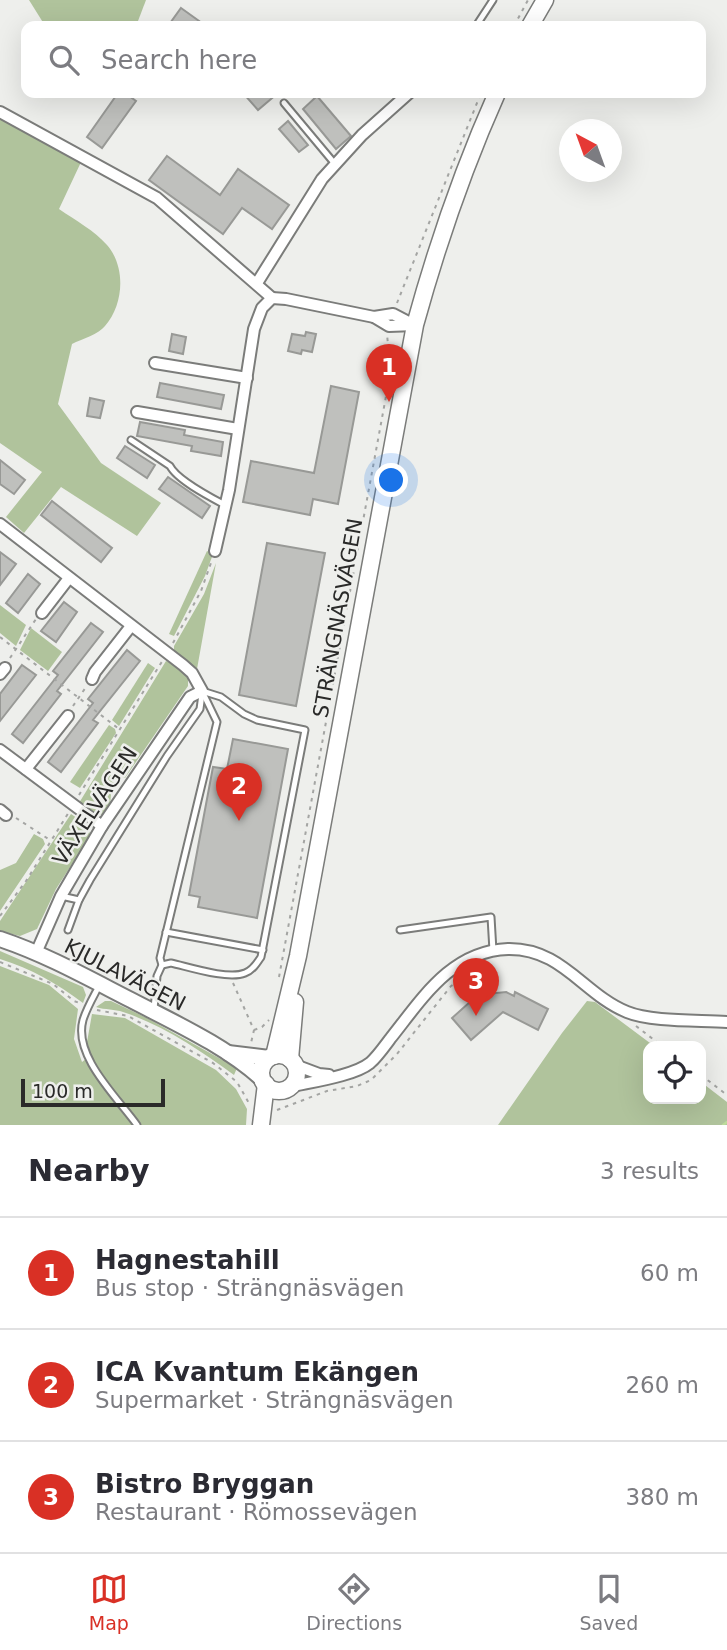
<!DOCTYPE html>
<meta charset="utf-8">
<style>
body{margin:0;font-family:"DejaVu Sans",sans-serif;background:#f7f7f7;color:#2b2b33}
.controls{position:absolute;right:21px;bottom:21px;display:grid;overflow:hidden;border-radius:14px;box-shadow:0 7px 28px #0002}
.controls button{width:63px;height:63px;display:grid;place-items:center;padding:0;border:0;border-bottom:2px solid #e1e1e2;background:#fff;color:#2b2b33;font:35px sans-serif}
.compass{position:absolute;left:559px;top:119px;width:63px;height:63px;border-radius:50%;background:#fff;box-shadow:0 7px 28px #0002;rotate:319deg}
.scale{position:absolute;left:21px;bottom:18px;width:144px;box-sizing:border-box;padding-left:7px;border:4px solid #2a2a29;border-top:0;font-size:19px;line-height:24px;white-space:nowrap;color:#2a2a29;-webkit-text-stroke:5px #eeefec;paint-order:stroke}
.you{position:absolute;left:392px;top:481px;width:24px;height:24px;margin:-18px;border:5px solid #fff;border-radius:50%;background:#1a73e8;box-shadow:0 0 0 10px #1a73e833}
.badge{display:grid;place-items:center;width:46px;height:46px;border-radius:50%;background:#d93025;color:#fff;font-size:23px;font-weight:700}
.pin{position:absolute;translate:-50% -58px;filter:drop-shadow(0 2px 4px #0008)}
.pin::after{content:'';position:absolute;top:37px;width:24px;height:21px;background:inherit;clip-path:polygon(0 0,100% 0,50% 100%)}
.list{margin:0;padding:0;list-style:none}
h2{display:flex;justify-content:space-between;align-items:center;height:91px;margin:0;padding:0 28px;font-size:30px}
h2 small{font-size:23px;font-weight:400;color:#7c7c81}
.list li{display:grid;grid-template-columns:46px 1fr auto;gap:21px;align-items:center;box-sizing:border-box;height:112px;padding:0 28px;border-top:2px solid #e1e1e2}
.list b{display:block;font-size:26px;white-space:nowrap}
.list p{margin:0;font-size:23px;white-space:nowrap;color:#7c7c81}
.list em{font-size:23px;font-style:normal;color:#7c7c81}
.icon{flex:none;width:38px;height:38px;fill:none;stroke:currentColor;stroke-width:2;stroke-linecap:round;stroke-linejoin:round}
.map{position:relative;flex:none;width:727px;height:1125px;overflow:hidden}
.search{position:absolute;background:#fff;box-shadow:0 7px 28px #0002;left:21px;right:21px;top:21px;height:77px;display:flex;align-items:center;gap:18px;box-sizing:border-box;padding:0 24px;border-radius:14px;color:#7c7c81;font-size:26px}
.sheet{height:427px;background:#fff}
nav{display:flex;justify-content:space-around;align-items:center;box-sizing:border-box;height:98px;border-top:2px solid #e1e1e2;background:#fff;font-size:19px;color:#7c7c81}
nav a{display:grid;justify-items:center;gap:4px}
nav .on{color:#d93025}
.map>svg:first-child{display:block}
</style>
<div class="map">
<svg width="727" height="1125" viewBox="0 0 727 1125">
<rect width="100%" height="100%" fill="#eeefec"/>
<g fill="#b0c39c">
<polygon points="29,0 146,0 138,21 130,26 50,26 44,24"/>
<path d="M 0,119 L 82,160 L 59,209 C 75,220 95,231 107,245 C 126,267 124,304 105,326 C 99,334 82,339 72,344 L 58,404 L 101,463 L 161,503 L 137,536 L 61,487 L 24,533 L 6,517 L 42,472 L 0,443 Z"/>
<polygon points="207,551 213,554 205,576 174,636 169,634"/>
<polygon points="216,563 197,669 174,651 174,646 204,594"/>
<polygon points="0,605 26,625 16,646 0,633"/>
<polygon points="31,628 62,652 48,671 20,650"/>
<polygon points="166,661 173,664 188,678 188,686 125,778 122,777 111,794 110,807 101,815 91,814 79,803"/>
<polygon points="148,663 155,668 119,726 112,720"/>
<polygon points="109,725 115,729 116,733 80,788 70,782"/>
<polygon points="71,814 89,826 90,836 56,889 37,929 20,936 0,931 0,921"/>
<polygon points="34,834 43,839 45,844 0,911 0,870 16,863"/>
<path d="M 0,951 L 83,987 L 86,995 L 83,1003 C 56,983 32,969 0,959 Z"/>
<polygon points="0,966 49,985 78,1009 74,1039 82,1062 91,1055 87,1042 92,1014 125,1018 216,1070 236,1089 247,1109 246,1125 0,1125"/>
<path d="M 105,1001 L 111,1001 L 145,1017 L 237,1068 L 234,1075 C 201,1051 163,1025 123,1012 C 115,1009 105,1010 96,1007 Z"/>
<polygon points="587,1001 595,1002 654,1046 648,1046 648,1099 701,1099 701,1082 727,1102 727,1125 498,1125 562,1033"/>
</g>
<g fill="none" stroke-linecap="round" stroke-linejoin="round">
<polyline stroke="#bedc9b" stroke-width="2.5" points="723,1125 727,1122"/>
</g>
<g fill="#bfc0bd" stroke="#989996" stroke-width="2">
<polygon points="181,8 206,26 168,26"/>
<polygon points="118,93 125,93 136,101 102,148 87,137"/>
<polygon points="243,93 278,93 258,110"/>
<polygon points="317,96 351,136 336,149 303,109"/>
<polygon points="288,121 308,145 299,152 279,129"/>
<polygon points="167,156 220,195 238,169 289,205 272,229 242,208 223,234 149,180"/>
<polygon points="306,332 316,334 312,352 302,350 301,354 288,351 292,334 305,336"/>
<polygon points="172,334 186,337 183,354 169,351"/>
<polygon points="160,383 224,395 221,409 157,397"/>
<polygon points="331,386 359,392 338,504 313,499 310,515 243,502 251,461 314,473"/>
<polygon points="90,398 104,401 100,418 87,416"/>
<polygon points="140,422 185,430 184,435 223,442 221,456 191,451 192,446 137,436"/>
<polygon points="125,446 155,465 147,478 117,458"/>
<polygon points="0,460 25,480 14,494 0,484"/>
<polygon points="168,477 210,506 202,518 159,489"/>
<polygon points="52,501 112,548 101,562 41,515"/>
<polygon points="267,543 325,553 296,706 239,695"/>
<polygon points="0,552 16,564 0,585"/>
<polygon points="28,574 40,584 18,613 6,603"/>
<polygon points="64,602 77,612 56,642 41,631"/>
<polygon points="91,623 103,632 57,691 61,694 23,743 12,734 58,675 53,671"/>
<polygon points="127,650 140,661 93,720 98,723 61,772 48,762 93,703 88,699"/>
<polygon points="22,665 36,675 0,721 0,694"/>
<polygon points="233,739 288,749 257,918 198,907 200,897 189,895 213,767 227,769"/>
<polygon points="506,992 514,996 515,992 548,1009 538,1030 503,1012 471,1040 452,1018 480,993 483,997 487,994"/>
</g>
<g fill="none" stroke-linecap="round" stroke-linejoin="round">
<g stroke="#7b7c7a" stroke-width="9">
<g id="service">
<polyline points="476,26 493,0"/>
<polyline points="284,103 335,164"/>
<path d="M 131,440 L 170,466 C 177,480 210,497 225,505"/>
<polyline points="61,896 79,900"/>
<polyline points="68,930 79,900 90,880 167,756 200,709 202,694"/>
<polyline points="400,930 491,917 493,951"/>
<polyline points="166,932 263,950"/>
<path d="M 162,965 L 171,963 C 189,967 228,980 245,973 C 253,970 257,963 261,957 L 305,730 L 257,720 L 244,714 L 221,697 L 202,691"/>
<path d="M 100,984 C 94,996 87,1007 83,1020 C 73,1056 117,1097 137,1125"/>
<polyline points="154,1009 157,976 162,965 160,958 217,722 202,691"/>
</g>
</g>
<g stroke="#7b7c7a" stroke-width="14">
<g id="minor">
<polyline points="0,112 157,198 272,298"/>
<polyline points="257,283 322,179 362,135 409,93"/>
<polyline points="374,317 393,314 414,325"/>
<polyline points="155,363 247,378"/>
<polyline points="137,412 238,429"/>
<polyline points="0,524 183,665 192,673 202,691 190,697 102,826 61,896 36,953"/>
<polyline points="215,551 229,490 254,329 262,308 272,298 286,299 374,317 389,326 415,325"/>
<polyline points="42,613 69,578"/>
<polyline points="0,674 5,668"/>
<polyline points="92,679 95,672 131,626"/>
<polyline points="0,750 102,826"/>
<polyline points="26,769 68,716"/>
<polyline points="0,810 6,815"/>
<polyline points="295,1065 319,1074 329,1075"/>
<path d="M 289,1087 C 310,1082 354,1076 370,1063 C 377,1057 384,1047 390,1039 C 422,999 451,951 508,949 C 562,948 583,994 627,1012 C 651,1022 700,1020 727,1022"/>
</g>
</g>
<g stroke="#7b7c7a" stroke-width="18">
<g id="tertiary">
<path d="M 0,939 C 45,954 88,978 131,1000 C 175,1023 226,1046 263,1080"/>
<polyline points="228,1053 269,1058"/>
</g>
</g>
<g stroke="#7b7c7a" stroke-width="19">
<g id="secondary">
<polyline points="530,26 545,0"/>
<circle cx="279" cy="1073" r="18"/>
<path d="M 274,1056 L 298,956 L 415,325 C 437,245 463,169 497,93"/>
<polyline points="290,1059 295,1002"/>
<polyline points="261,1125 266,1084"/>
</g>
</g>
<g stroke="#a4a5a3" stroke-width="2" stroke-dasharray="3.5 5" stroke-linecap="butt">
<polyline points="514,26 528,0"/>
<polyline points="397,303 481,93"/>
<polyline points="0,637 119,729"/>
<polyline points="173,643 201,591 212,560"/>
<polyline points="10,658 36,619"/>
<polyline points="73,706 86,687"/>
<polyline points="79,795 163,660"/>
<polyline points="16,818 50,840"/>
<polyline points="0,916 26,881 69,812"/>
<polyline points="0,962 53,984 74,1001 82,1004"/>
<polyline points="279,977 389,380 390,362 387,335"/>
<polyline points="233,983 254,1030 251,1043"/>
<polyline points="97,1010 128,1016 213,1063 237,1082 250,1105"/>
<polyline points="636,1026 662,1046"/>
<polyline points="254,1030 262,1027 269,1020"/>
<polyline points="701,1075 727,1095"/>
<polyline points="277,1110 327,1091 357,1086 371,1080 397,1054 451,986 481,968"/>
</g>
<use href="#service" stroke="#fff" stroke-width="5"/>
<use href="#minor" stroke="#fff" stroke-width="10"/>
<use href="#tertiary" stroke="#fff" stroke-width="14"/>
<use href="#secondary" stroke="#fff" stroke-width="16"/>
</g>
<g text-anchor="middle" stroke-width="5" stroke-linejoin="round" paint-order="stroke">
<g font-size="21" fill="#2a2a29" stroke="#eeefec">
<text transform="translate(338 618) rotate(-80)" y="7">STRÄNGNÄSVÄGEN</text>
<text transform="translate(95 806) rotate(-57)" y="7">VÄXELVÄGEN</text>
<text transform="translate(125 975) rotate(27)" y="7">KJULAVÄGEN</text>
</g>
</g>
</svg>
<div class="controls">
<button><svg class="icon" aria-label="locate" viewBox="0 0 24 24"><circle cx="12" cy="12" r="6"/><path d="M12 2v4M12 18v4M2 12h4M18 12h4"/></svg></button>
</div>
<svg class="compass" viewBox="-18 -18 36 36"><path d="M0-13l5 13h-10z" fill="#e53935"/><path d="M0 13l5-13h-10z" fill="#7c7c81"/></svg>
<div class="scale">100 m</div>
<div class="you"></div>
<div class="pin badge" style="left:389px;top:402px">1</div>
<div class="pin badge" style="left:239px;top:821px">2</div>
<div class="pin badge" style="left:476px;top:1016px">3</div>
<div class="search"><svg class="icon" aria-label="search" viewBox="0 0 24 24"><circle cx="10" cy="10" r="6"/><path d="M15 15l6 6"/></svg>Search here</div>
</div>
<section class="sheet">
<h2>Nearby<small>3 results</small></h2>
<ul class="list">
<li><span class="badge">1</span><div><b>Hagnestahill</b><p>Bus stop · Strängnäsvägen</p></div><em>60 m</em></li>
<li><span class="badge">2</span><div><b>ICA Kvantum Ekängen</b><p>Supermarket · Strängnäsvägen</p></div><em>260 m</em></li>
<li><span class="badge">3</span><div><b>Bistro Bryggan</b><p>Restaurant · Römossevägen</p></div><em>380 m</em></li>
</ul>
</section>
<nav>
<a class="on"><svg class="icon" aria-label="map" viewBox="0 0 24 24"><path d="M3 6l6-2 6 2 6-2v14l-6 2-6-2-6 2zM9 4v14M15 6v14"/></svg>Map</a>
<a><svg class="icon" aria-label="directions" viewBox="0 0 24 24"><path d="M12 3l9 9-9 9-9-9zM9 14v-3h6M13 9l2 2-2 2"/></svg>Directions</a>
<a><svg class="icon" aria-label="saved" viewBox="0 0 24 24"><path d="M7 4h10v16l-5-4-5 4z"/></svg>Saved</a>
</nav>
